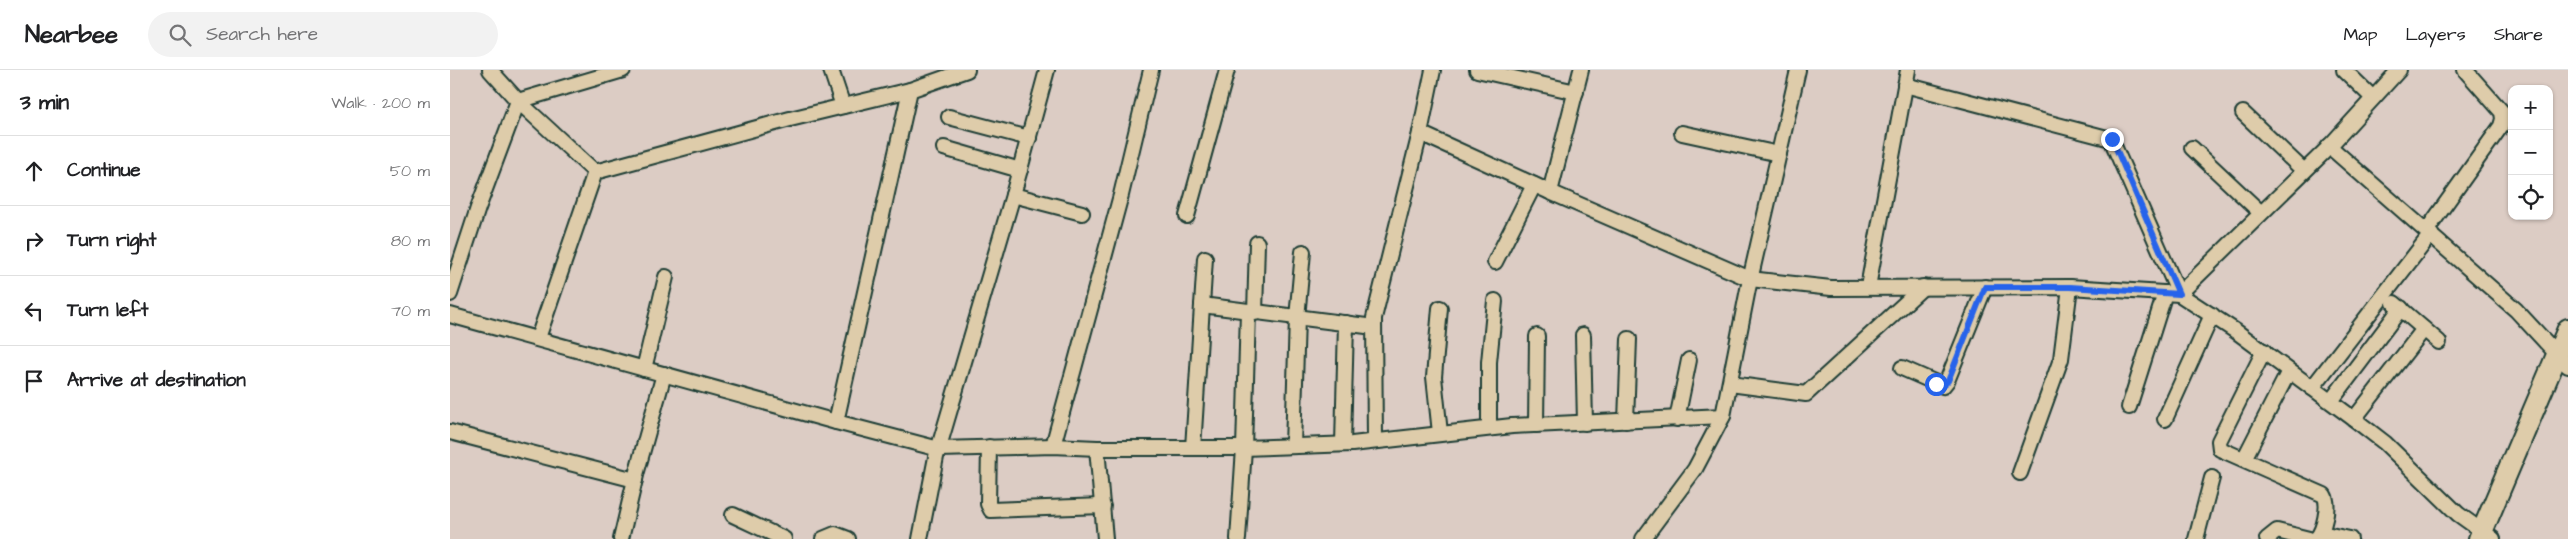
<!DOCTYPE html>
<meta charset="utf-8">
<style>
body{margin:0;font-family:"Architects Daughter",sans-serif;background:#f2f2f2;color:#202124}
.controls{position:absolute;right:15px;top:15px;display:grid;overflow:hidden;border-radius:10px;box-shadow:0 1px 4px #0004}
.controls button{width:45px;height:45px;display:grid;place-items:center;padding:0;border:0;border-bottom:1px solid #e0e0e0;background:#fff;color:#202124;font:25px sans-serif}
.stop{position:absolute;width:15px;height:15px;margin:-11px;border:4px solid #2563eb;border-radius:50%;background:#fff}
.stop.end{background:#2563eb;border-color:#fff;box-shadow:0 1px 5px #0008}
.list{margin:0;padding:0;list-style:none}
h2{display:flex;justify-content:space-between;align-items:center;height:65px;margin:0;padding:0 20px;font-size:21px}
h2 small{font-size:16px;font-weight:400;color:#757577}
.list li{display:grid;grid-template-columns:32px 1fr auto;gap:15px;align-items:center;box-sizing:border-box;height:70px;padding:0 20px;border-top:1px solid #e0e0e0}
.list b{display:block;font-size:19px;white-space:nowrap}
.list em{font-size:16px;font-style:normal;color:#757577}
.icon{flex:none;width:28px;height:28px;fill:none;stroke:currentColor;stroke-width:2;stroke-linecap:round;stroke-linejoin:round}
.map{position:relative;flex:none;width:2118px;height:469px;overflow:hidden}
header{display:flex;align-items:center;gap:30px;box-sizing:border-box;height:70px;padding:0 25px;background:#fff;border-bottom:1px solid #e0e0e0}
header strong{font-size:24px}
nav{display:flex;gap:28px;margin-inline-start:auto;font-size:18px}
.search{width:350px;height:45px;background:#f2f2f2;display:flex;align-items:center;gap:12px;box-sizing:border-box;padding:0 18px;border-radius:28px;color:#757577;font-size:19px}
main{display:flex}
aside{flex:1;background:#fff}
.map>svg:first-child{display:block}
</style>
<header>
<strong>Nearbee</strong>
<div class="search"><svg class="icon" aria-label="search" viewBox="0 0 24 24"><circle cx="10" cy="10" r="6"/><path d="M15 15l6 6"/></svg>Search here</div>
<nav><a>Map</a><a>Layers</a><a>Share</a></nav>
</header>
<main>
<aside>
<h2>3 min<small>Walk · 200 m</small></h2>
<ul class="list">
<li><svg class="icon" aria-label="ahead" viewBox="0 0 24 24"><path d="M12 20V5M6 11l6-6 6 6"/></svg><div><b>Continue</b></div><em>50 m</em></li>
<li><svg class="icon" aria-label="right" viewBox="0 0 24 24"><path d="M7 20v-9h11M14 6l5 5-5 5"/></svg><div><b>Turn right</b></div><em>80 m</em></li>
<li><svg class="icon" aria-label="left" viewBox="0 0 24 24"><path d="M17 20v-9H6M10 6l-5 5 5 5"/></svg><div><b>Turn left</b></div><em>70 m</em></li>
<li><svg class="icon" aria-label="arrive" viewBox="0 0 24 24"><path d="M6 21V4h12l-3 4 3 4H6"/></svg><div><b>Arrive at destination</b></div></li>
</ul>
</aside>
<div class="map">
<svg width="2118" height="469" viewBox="0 0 2118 469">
<rect width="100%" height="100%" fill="#dcccc4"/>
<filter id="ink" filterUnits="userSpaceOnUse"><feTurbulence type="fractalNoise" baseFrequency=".02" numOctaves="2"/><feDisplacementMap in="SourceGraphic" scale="10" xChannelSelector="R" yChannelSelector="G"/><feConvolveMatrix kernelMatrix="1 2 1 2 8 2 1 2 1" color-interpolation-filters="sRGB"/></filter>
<g filter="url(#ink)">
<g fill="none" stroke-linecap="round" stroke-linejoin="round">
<g stroke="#1f3d34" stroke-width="18">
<g id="street">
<polyline points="40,0 68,31 145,102 340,49 460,20"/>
<polyline points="381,0 393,36"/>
<polyline points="517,0 460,20 386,352 489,379 603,376 647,378 794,378 902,374 1062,356 1273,346"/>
<polyline points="1027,0 1126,22"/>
<polyline points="1131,0 1100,122 1300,209 1381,218 1620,217 1729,224 1787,262 1904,349 1935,373 2008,444 2043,469"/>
<polyline points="1894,0 1923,28"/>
<polyline points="1455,15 1661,69 1729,224 1876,80 1949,0"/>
<polyline points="1793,43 1854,101"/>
<polyline points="499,47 579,68"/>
<polyline points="970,63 1100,122"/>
<polyline points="1232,63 1329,84"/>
<polyline points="1879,76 2066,240 2118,296"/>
<polyline points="494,78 570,100"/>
<polyline points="1742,78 1810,142"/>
<polyline points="563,125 632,143"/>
<polyline points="737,146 777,0"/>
<polyline points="1977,160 2051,56 2053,49 2052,42 2015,0"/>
<polyline points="1045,192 1084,115"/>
<polyline points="1418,217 1458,0"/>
<polyline points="0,224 28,138 68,31 173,0"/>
<polyline points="1944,233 1989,272"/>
<polyline points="752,235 924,257"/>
<polyline points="805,243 807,173"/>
<polyline points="0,245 386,352"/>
<polyline points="1133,265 1135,353"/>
<polyline points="88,268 145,102"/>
<path d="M 1814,281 L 1769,371 L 1770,379 L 1874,425 C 1880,435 1874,461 1866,469"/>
<polyline points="1452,298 1493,316 1497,311 1535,217"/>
<polyline points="194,299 216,207"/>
<polyline points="1280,314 1356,324 1473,217"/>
<polyline points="1862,318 1981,164"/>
<polyline points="1881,331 1951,238"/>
<polyline points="1679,337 1715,223"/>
<polyline points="1227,349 1239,290"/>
<polyline points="1715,349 1762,245"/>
<polyline points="1904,349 1974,259"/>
<polyline points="1176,351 1179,269"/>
<polyline points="1086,355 1087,266"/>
<polyline points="1039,358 1039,292 1045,231"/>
<polyline points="0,362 185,410"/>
<polyline points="990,363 984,307 990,238"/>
<polyline points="925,370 924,248 970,63 983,0"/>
<polyline points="893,374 896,253"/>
<polyline points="603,376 671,125 701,0"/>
<polyline points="843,376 847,248 853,182"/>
<polyline points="539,377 538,434 541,440 653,436"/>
<polyline points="647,378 655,469"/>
<polyline points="743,378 755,188"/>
<polyline points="1794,389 1839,301"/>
<polyline points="1570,403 1611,289 1620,217"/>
<polyline points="283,445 334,469"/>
<polyline points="1871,463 1900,469"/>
<polyline points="171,469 187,401 214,304"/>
<polyline points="373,469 385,464 398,469"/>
<polyline points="470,469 486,387 563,125 597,0"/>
<polyline points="788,469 794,378 798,242"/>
<polyline points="1193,469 1245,399 1273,346 1298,219 1348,0"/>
<polyline points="1746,469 1762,408"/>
<polyline points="1817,469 1827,461 1859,469"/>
</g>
</g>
<g stroke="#1f3d34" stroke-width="24">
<polyline id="secondary" points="2029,469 2118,259"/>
</g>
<use href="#street" stroke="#deccaa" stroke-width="14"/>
<use href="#secondary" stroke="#deccaa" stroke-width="20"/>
</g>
</g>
<g fill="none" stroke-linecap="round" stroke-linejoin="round" filter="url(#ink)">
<polyline stroke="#2563eb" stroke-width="6" points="1486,314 1493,316 1498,311 1535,217 1620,217 1729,224 1662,69"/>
</g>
</svg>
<div class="controls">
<button>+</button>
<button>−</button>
<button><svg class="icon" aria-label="locate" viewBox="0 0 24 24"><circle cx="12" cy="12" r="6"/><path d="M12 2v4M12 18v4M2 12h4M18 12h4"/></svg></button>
</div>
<div class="stop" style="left:1486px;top:314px"></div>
<div class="stop end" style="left:1662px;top:69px"></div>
</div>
</main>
